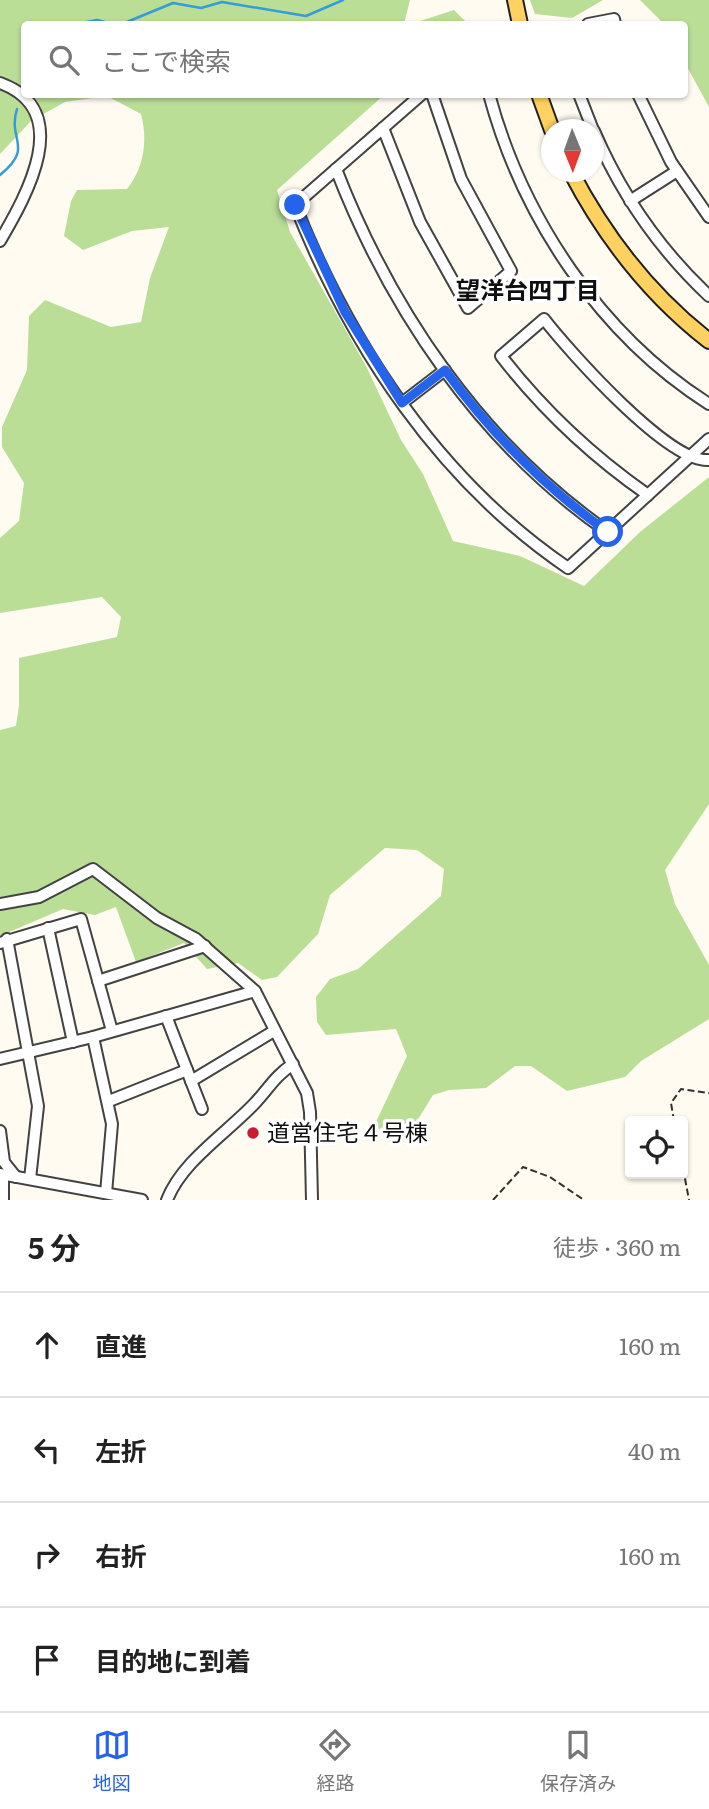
<!DOCTYPE html>
<html lang="ja">
<meta charset="utf-8">
<style>
body{margin:0;font-family:Literata,"Noto Sans JP",serif;background:#f2f2f2;color:#222}
.controls{position:absolute;right:21px;bottom:21px;display:grid;overflow:hidden;border-radius:7px;box-shadow:0 2px 5px #0004}
.controls button{width:63px;height:63px;display:grid;place-items:center;padding:0;border:0;border-bottom:2px solid #e0e0e0;background:#fff;color:#222;font:35px sans-serif}
.compass{position:absolute;left:541px;top:119px;width:63px;height:63px;border-radius:50%;background:#fff;box-shadow:0 2px 5px #0004;rotate:179deg}
.stop{position:absolute;width:21px;height:21px;margin:-16px;border:5px solid #2563eb;border-radius:50%;background:#fff}
.stop.end{background:#2563eb;border-color:#fff;box-shadow:0 2px 7px #0008}
.list{margin:0;padding:0;list-style:none}
h2{display:flex;justify-content:space-between;align-items:center;height:91px;margin:0;padding:0 28px;font-size:30px}
h2 small{font-size:23px;font-weight:400;color:#767676}
.list li{display:grid;grid-template-columns:46px 1fr auto;gap:21px;align-items:center;box-sizing:border-box;height:105px;padding:0 28px;border-top:2px solid #e0e0e0}
.list b{display:block;font-size:26px;white-space:nowrap}
.list em{font-size:23px;font-style:normal;color:#767676}
.icon{flex:none;width:38px;height:38px;fill:none;stroke:currentColor;stroke-width:2;stroke-linecap:round;stroke-linejoin:round}
.map{position:relative;flex:none;width:709px;height:1200px;overflow:hidden}
.search{position:absolute;background:#fff;box-shadow:0 2px 5px #0004;left:21px;right:21px;top:21px;height:77px;display:flex;align-items:center;gap:18px;box-sizing:border-box;padding:0 24px;border-radius:7px;color:#767676;font-size:26px}
.sheet{height:511px;background:#fff}
nav{display:flex;justify-content:space-around;align-items:center;box-sizing:border-box;height:98px;border-top:2px solid #e0e0e0;background:#fff;font-size:19px;color:#767676}
nav a{display:grid;justify-items:center;gap:4px}
nav .on{color:#2563eb}
.map>svg:first-child{display:block}
</style>
<div class="map">
<svg width="709" height="1200" viewBox="0 0 709 1200">
<rect width="100%" height="100%" fill="#fffbf0"/>
<g fill="#bade96">
<path d="M 0,0 L 410,0 L 404,24 L 24,24 L 24,94 L 384,95 L 277,190 L 290,232 L 366,366 L 401,440 L 423,474 L 453,541 L 520,556 L 584,586 L 640,532 L 709,477 L 709,804 L 665,870 L 675,904 L 709,965 L 709,1019 L 641,1061 L 625,1077 L 567,1091 L 531,1066 L 515,1066 L 486,1088 L 449,1090 L 433,1095 L 404,1142 L 374,1126 L 407,1056 L 396,1029 L 326,1035 L 317,1022 L 316,997 L 330,979 L 358,969 L 441,896 L 444,869 L 417,850 L 385,848 L 330,895 L 318,934 L 277,977 L 262,980 L 238,963 L 207,969 L 184,943 L 136,962 L 116,907 L 95,915 L 63,909 L 0,936 L 0,730 L 16,726 L 19,705 L 19,658 L 117,637 L 121,617 L 102,597 L 0,613 L 0,538 L 19,521 L 24,483 L 2,447 L 2,427 L 27,370 L 29,316 L 45,300 L 111,327 L 141,322 L 150,278 L 169,227 L 132,231 L 83,250 L 64,236 L 71,201 L 77,190 L 127,189 C 144,168 148,140 141,114 L 107,96 L 65,102 L 31,121 L 0,154 Z"/>
<polygon points="530,0 603,0 572,18 535,14"/>
<polygon points="640,0 709,0 709,107 685,63 684,24 664,24"/>
<polygon points="454,10 466,22 463,24 411,24"/>
</g>
<g fill="none" stroke-linecap="round" stroke-linejoin="round">
<g stroke="#359cd5" stroke-width="2.5">
<polyline points="76,24 97,20 113,24"/>
<polyline points="122,24 173,3 201,8 222,2 306,16 343,0"/>
<path d="M 0,175 C 35,146 7,141 17,109"/>
</g>
<g stroke="#424242" stroke-width="14">
<g id="minor">
<polyline points="588,24 614,19 615,24"/>
<path d="M 0,83 C 75,110 27,195 0,241"/>
<path d="M 422,94 L 295,205 C 351,347 440,481 568,568 L 709,439"/>
<path d="M 489,94 C 522,217 600,335 709,404"/>
<polyline points="579,94 593,130"/>
<polyline points="638,94 671,162 709,217"/>
<polyline points="383,128 420,222 468,308 511,271 461,179 432,94"/>
<path d="M 594,131 C 621,194 659,249 709,296"/>
<path d="M 336,169 C 391,311 481,444 608,532"/>
<polyline points="630,201 677,171"/>
<polyline points="402,403 445,370"/>
<path d="M 648,495 C 592,456 543,410 501,356 L 544,319 C 569,351 669,464 709,460"/>
<polyline points="0,904 39,897 93,869 157,918 196,939 255,991 307,1093 310,1112 312,1200"/>
<polyline points="48,928 73,1042"/>
<polyline points="7,939 38,1106 30,1179"/>
<polyline points="0,943 81,919 112,1031"/>
<polyline points="98,981 205,946"/>
<polyline points="166,1016 187,1070"/>
<polyline points="93,1037 112,1124 106,1193"/>
<polyline points="0,1059 93,1037 255,991"/>
<polyline points="191,1081 202,1109"/>
<polyline points="109,1101 187,1070 191,1081 274,1031"/>
<polyline points="0,1131 4,1162 16,1177"/>
<polyline points="0,1174 142,1200"/>
<polyline points="3,1175 3,1200"/>
<path d="M 167,1200 C 182,1161 227,1133 255,1103 C 270,1087 274,1077 293,1064"/>
</g>
</g>
<g stroke="#202020" stroke-width="18">
<g id="major">
<polyline points="515,0 520,24"/>
<polyline points="539,94 552,130"/>
<path d="M 571,172 C 605,237 651,296 709,341"/>
</g>
</g>
<g stroke="#313131" stroke-width="2" stroke-dasharray="7 3.5" stroke-linecap="butt">
<polyline points="674,1121 671,1103 681,1089 709,1093"/>
<polyline points="683,1168 689,1200"/>
<polyline points="493,1200 523,1167 550,1177 584,1200"/>
</g>
<use href="#minor" stroke="#fff" stroke-width="10"/>
<use href="#major" stroke="#ffd160" stroke-width="14"/>
</g>
<g fill="none" stroke-linecap="round" stroke-linejoin="round">
<path stroke="#2563eb" stroke-width="9" d="M 295,205 L 345,312 L 402,403 L 445,370 C 491,433 544,487 608,532"/>
</g>
<circle fill="#c71e2e" stroke="#fff" stroke-width="2.5" cx="253" cy="1133" r="7"/>
<g text-anchor="middle" stroke-width="7" stroke-linejoin="round" paint-order="stroke">
<g font-size="23" fill="#0f0f0f" stroke="#fff" text-anchor="start">
<text x="267" y="1141">道営住宅４号棟</text>
</g>
<g font-size="24" font-weight="bold" fill="#0f0f0f" stroke="#fff">
<text x="528" y="299">望洋台四丁目</text>
</g>
</g>
</svg>
<div class="controls">
<button><svg class="icon" aria-label="locate" viewBox="0 0 24 24"><circle cx="12" cy="12" r="6"/><path d="M12 2v4M12 18v4M2 12h4M18 12h4"/></svg></button>
</div>
<svg class="compass" viewBox="-18 -18 36 36"><path d="M0-13l5 13h-10z" fill="#e53935"/><path d="M0 13l5-13h-10z" fill="#767676"/></svg>
<div class="stop" style="left:608px;top:532px"></div>
<div class="stop end" style="left:295px;top:205px"></div>
<div class="search"><svg class="icon" aria-label="search" viewBox="0 0 24 24"><circle cx="10" cy="10" r="6"/><path d="M15 15l6 6"/></svg>ここで検索</div>
</div>
<section class="sheet">
<h2>5 分<small>徒歩 · 360 m</small></h2>
<ul class="list">
<li><svg class="icon" aria-label="ahead" viewBox="0 0 24 24"><path d="M12 20V5M6 11l6-6 6 6"/></svg><div><b>直進</b></div><em>160 m</em></li>
<li><svg class="icon" aria-label="left" viewBox="0 0 24 24"><path d="M17 20v-9H6M10 6l-5 5 5 5"/></svg><div><b>左折</b></div><em>40 m</em></li>
<li><svg class="icon" aria-label="right" viewBox="0 0 24 24"><path d="M7 20v-9h11M14 6l5 5-5 5"/></svg><div><b>右折</b></div><em>160 m</em></li>
<li><svg class="icon" aria-label="arrive" viewBox="0 0 24 24"><path d="M6 21V4h12l-3 4 3 4H6"/></svg><div><b>目的地に到着</b></div></li>
</ul>
</section>
<nav>
<a class="on"><svg class="icon" aria-label="map" viewBox="0 0 24 24"><path d="M3 6l6-2 6 2 6-2v14l-6 2-6-2-6 2zM9 4v14M15 6v14"/></svg>地図</a>
<a><svg class="icon" aria-label="directions" viewBox="0 0 24 24"><path d="M12 3l9 9-9 9-9-9zM9 14v-3h6M13 9l2 2-2 2"/></svg>経路</a>
<a><svg class="icon" aria-label="saved" viewBox="0 0 24 24"><path d="M7 4h10v16l-5-4-5 4z"/></svg>保存済み</a>
</nav>
